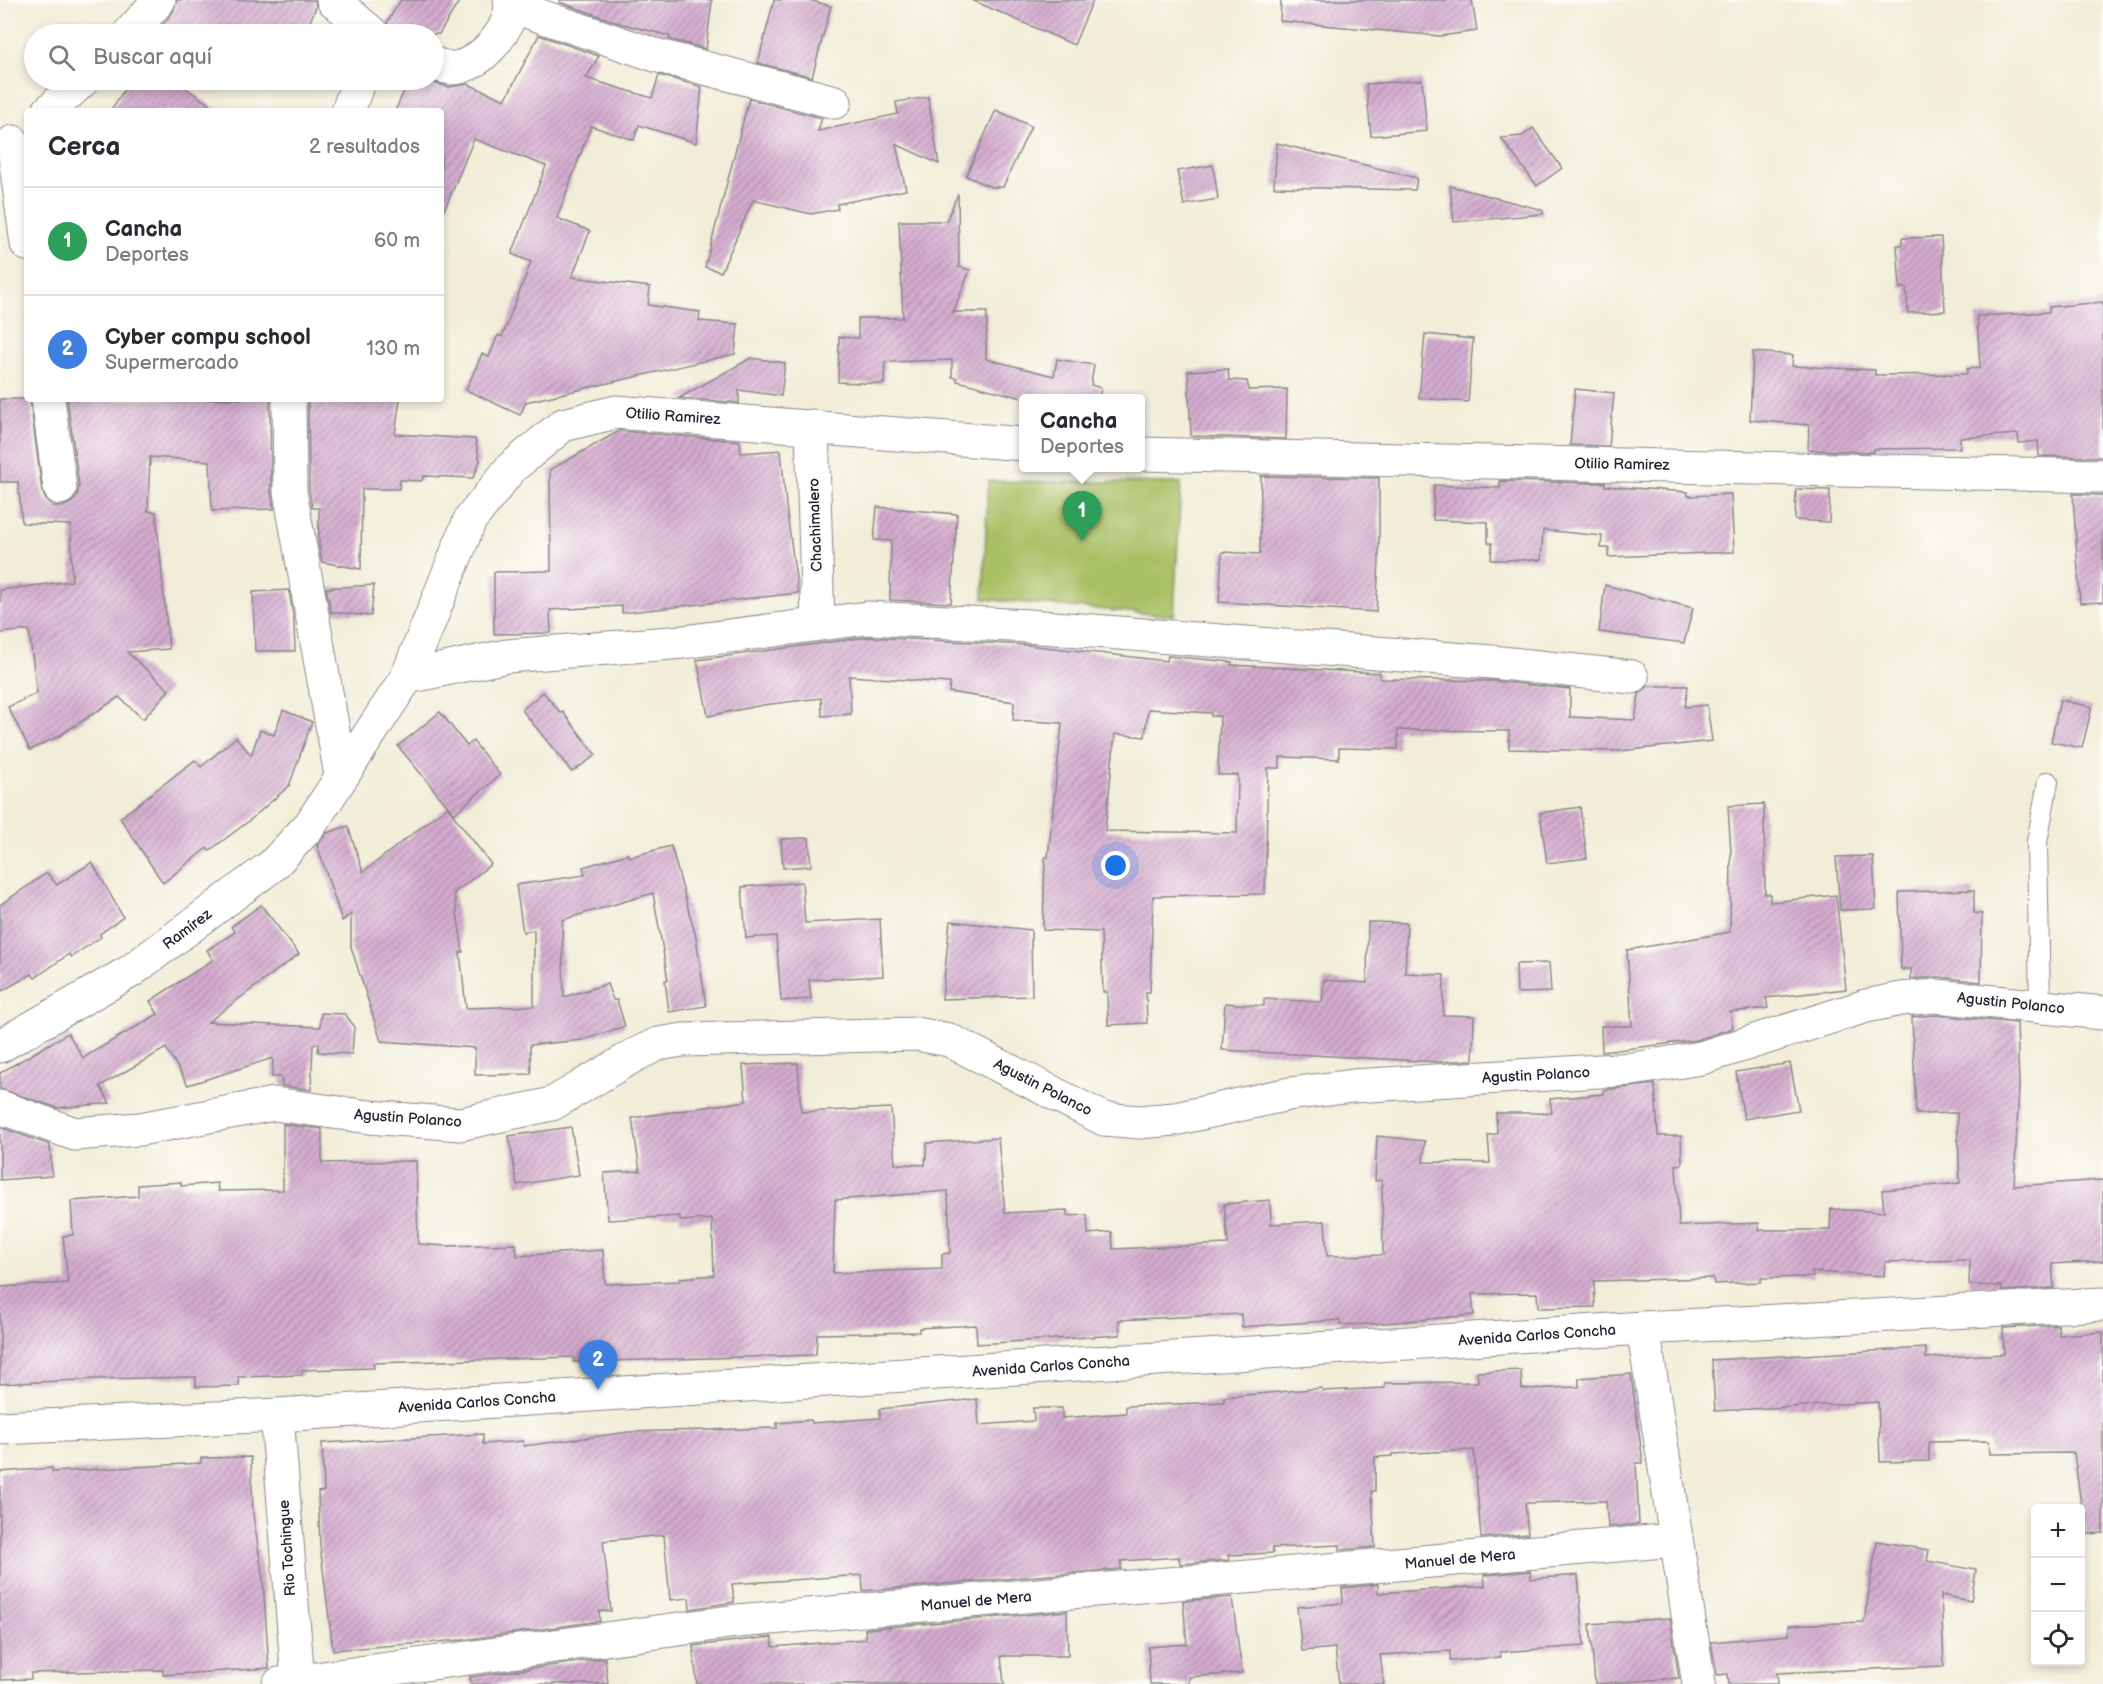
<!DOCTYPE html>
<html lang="es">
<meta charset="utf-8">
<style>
body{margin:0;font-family:"Balsamiq Sans",sans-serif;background:#f7f7f7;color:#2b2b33}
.controls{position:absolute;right:18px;bottom:18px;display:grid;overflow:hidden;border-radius:6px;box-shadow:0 3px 9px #0003}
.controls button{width:54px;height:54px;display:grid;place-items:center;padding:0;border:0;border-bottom:2px solid #e1e1e2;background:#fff;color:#2b2b33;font:30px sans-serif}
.you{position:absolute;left:1116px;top:866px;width:21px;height:21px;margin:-15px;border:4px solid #fff;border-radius:50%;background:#1a73e8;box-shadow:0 0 0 9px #1a73e833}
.badge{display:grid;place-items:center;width:39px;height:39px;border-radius:50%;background:#db2777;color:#fff;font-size:20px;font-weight:700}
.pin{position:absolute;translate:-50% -50px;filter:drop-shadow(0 2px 3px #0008)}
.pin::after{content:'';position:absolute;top:32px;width:21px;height:18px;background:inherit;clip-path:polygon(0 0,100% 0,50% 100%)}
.popup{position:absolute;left:1019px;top:394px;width:126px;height:78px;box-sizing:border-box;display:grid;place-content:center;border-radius:6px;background:#fff;filter:drop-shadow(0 2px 4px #0005);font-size:20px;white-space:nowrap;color:#7c7c81}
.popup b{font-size:22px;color:#2b2b33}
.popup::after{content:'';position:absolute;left:50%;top:100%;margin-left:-12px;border:12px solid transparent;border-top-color:#fff}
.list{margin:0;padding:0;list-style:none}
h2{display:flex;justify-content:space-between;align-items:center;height:78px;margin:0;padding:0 24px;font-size:26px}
h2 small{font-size:20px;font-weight:400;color:#7c7c81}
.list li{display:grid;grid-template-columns:39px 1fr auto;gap:18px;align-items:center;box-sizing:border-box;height:108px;padding:0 24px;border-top:2px solid #e1e1e2}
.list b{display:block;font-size:22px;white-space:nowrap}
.list p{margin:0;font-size:20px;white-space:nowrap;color:#7c7c81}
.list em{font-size:20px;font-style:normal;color:#7c7c81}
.icon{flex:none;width:33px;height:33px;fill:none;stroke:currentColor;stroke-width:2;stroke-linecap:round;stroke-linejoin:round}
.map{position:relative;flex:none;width:2103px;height:1684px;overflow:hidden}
.search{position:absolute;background:#fff;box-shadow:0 3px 9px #0003;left:24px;top:24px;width:420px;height:66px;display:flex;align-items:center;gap:15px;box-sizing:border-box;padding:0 21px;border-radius:33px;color:#7c7c81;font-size:22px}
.panel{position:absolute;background:#fff;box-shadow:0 3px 9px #0003;left:24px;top:108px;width:420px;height:294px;border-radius:6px}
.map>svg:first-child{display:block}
</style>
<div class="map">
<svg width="2103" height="1684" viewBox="0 0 2103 1684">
<defs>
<pattern id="building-hatch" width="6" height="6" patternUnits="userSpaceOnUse" patternTransform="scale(1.5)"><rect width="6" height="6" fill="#d4accf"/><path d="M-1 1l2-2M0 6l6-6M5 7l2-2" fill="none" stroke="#ac8ca9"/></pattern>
</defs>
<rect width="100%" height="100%" fill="#fdfcf7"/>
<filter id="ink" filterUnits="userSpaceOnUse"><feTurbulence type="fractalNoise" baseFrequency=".0167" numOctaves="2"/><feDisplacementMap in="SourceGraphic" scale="12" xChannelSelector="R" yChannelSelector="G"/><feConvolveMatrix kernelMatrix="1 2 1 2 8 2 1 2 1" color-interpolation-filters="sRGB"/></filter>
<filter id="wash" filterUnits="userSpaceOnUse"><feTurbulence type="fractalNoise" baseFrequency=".008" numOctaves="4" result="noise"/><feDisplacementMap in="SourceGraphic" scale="24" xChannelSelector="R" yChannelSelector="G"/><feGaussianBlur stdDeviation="1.35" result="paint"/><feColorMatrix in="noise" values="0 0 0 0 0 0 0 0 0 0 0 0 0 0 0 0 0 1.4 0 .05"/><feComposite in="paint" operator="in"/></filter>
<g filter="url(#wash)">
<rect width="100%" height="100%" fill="#f1edd8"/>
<polygon fill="#a9bf63" stroke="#66704f" stroke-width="1.5" points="988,481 1181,483 1174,616 983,599"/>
<g id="blocks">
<g fill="url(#building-hatch)" fill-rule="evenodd">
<polygon points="177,0 315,0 316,7 306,31 316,34 155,34 173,12"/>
<polygon points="401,0 460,0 439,34 391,34 387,22"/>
<polygon points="560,0 712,0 706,49 669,39 670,36 619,23 559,2"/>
<polygon points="774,0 809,0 831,6 812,77 758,63"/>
<polygon points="972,0 1093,0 1074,45"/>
<polygon points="1281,0 1472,0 1477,31 1440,36 1280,21"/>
<polygon points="539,35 599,56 586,78 652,98 659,75 702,87 696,143 639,125 634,140 591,126 557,218 590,231 572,277 650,287 648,305 700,312 699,321 738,324 735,354 526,402 520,415 466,390 482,354 489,357 498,335 502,337 531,262 512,254 546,166 474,139 441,218 441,111 395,111 409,80 424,80 449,87 468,84 505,100"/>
<polygon points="131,80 174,80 219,111 110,111"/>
<polygon points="1422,80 1427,131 1371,136 1366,84"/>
<polygon points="928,97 939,164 896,144 906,190 837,204 838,209 811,214 753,200 721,272 705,267 749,99 822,118 818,131 898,114 896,102"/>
<polygon points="996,110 1031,126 1003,187 991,187 966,176"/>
<polygon points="1533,128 1562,168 1537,186 1501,138 1522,136"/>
<polygon points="1277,143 1417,178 1415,190 1274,187"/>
<polygon points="1213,165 1218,199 1184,205 1177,171"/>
<polygon points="1450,186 1543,210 1543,214 1454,222"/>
<polygon points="958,194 959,267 970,270 953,312 987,312 986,359 1054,376 1057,359 1094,365 1091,385 1101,388 1099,399 1026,399 957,381 957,378 952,377 952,360 885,362 884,384 838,382 839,337 858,338 858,318 903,318 899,221 946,221"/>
<polygon points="1941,237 1945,311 1908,313 1906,288 1900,288 1897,245 1902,245 1902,238"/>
<polygon points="2103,302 2103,457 2039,456 2038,441 2019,443 2018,434 1960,438 1960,448 1874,449 1874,452 1808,450 1809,425 1750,420 1753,352 1793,355 1792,366 1875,370 1875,375 1967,374 1967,369 1980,368 1977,316 2049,312 2049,307"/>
<polygon points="1425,334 1473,339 1468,402 1419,398"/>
<polygon points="751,358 785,363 781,396 739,390 739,403 679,398"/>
<polygon points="1228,369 1229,380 1247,381 1249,390 1287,389 1286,439 1191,436 1188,371"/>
<polygon points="1575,389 1614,393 1609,446 1570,445"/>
<polygon points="0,399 30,399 42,491 46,500 53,506 62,507 72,502 77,496 79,486 67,399 270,399 271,492 274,509 212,511 210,461 150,457 148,511 156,512 169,649 127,652 169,690 143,719 119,697 59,736 30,750 8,707 37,693 29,630 0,633 0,590 72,581 71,525 22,523 18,482 0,482"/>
<polygon points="308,399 400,399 395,434 475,439 480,461 473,478 424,476 421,481 400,480 399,489 362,489 361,569 322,562 319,545 319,508 312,508 309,490"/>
<polygon points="619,431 740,441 741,453 781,450 786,506 798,593 622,613 622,606 550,610 551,633 494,634 494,572 551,571 550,470"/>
<polygon points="1261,476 1379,478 1379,561 1376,612 1219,602 1222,552 1260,554"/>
<polygon points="1500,481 1605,483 1605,486 1688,492 1688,496 1731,494 1734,552 1608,557 1609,548 1601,548 1602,536 1543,530 1541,560 1491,560 1492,543 1488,543 1488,522 1433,520 1434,485 1500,488"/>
<polygon points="1796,489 1830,490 1829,522 1795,520"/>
<polygon points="2073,494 2103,495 2103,602 2080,603"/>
<polygon points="877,507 957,514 951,603 890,600 891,541 874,540"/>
<polygon points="374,585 371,616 331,612 326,588"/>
<polygon points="1605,585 1693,608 1684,643 1599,632"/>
<polygon points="289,590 294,622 295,651 255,651 253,592"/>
<path d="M 868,637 L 1028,645 L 1167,661 L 1168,656 L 1232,662 L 1231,665 L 1380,673 L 1380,679 L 1494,681 L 1570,689 L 1570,717 L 1635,720 L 1639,694 L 1648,686 L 1688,686 L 1685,707 L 1707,705 L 1712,741 L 1621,751 L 1509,749 L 1509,731 L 1398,730 L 1398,749 L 1339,748 L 1339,759 L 1280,757 L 1280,768 L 1268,768 L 1265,894 L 1153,896 L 1150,992 L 1146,992 L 1147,1023 L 1108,1025 L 1107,992 L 1103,992 L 1101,932 L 1043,930 L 1045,857 L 1048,857 L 1062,723 L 1013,720 L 1014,702 L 949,692 L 950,683 L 849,676 L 851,714 L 822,716 L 821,698 L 763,705 L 708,716 L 697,660 ZM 1148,709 L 1211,713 L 1211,716 L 1220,716 L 1218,775 L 1238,775 L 1237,833 L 1105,831 L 1115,734 L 1145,737 Z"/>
<polygon points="543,692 561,713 563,712 596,755 572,772 522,710"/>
<polygon points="2060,700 2092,707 2082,748 2051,742"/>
<polygon points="283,710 312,722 289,786 249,821 209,851 207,848 163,883 120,818 195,760 201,767 236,737 251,755 260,730 274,735"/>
<polygon points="440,712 467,746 473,741 500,775 454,814 398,746"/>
<polygon points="1764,804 1765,894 1770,894 1770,902 1836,895 1846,989 1766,998 1768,1008 1730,1012 1733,1028 1697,1040 1602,1052 1601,1026 1632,1026 1627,950 1730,932 1731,853 1728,806"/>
<polygon points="447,807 491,864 454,893 463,952 460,952 466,1008 534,1006 534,930 523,932 516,885 585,875 583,867 628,854 629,857 671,846 696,937 706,1006 669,1012 665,980 668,980 653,893 562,920 564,997 607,984 613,1000 617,1000 625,1026 583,1040 530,1045 531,1074 475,1075 475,1048 381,1041 351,947 351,914 342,921 317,845 327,833 348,826 363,872"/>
<polygon points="1580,807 1587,858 1547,863 1540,813"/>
<polygon points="809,838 811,866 783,868 781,839"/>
<polygon points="1873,856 1876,909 1840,910 1836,857"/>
<polygon points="92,862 123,917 100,934 101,937 71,957 69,954 35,978 32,974 0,992 0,905 47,873 57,885"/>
<polygon points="802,882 805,923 880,919 883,976 809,980 811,999 781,1001 776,936 746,938 742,887"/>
<polygon points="1974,890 1974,913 1982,914 1981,982 1938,977 1911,979 1911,969 1901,969 1899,892"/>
<polygon points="261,905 299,954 208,1022 320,1027 321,1013 345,1014 354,1026 352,1054 318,1052 319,1043 313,1045 311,1090 282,1086 281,1077 272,1077 273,1058 188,1085 166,1048 100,1086 110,1103 58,1108 0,1089 0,1073 68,1033 83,1058 158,1014 150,1001 213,960 207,950 235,932 231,927"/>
<polygon points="950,921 1031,930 1032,996 942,999"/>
<polygon points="1368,922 1407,923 1405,973 1444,975 1443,1015 1474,1016 1473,1060 1438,1062 1222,1050 1225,1003 1264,1006 1264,999 1322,1002 1324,980 1367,983"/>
<polygon points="1549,963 1551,992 1517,993 1516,964"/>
<path d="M 1936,1015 L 2017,1023 L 2019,1087 L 2014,1186 L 2103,1180 L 2103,1261 L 2052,1264 L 2054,1288 L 2002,1291 L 2001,1286 L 1969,1285 L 1970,1260 L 1885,1262 L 1884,1276 L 1812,1272 L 1813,1277 L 1761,1278 L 1761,1282 L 1714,1284 L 1713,1278 L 1594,1281 L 1595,1307 L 1538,1308 L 1537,1293 L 1472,1294 L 1474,1315 L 1373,1324 L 1340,1325 L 1340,1320 L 1242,1327 L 1241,1314 L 1119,1320 L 1120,1335 L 977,1344 L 976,1325 L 919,1328 L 919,1332 L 817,1334 L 816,1355 L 574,1362 L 573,1357 L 373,1363 L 374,1368 L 302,1370 L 302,1375 L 238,1377 L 239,1386 L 196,1387 L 196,1377 L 97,1379 L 0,1384 L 0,1287 L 68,1283 L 63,1236 L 73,1235 L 71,1201 L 138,1196 L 138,1185 L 181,1182 L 181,1186 L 217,1183 L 218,1191 L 283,1190 L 283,1124 L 322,1129 L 322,1163 L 416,1161 L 418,1244 L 446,1246 L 516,1244 L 517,1256 L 603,1250 L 605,1284 L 680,1281 L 680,1278 L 714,1275 L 712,1219 L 680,1221 L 680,1216 L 608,1220 L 604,1173 L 640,1171 L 632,1118 L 746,1101 L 743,1065 L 798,1063 L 801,1112 L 891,1108 L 895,1164 L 925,1165 L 927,1143 L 998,1138 L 1005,1213 L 1067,1210 L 1067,1216 L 1087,1215 L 1088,1234 L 1112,1232 L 1113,1249 L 1228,1244 L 1224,1204 L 1270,1200 L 1271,1224 L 1325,1221 L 1327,1256 L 1383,1255 L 1382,1180 L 1375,1181 L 1377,1136 L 1425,1141 L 1423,1162 L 1490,1163 L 1488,1135 L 1497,1134 L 1496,1113 L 1552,1113 L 1550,1099 L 1604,1094 L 1604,1090 L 1655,1084 L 1658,1136 L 1681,1136 L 1682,1164 L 1676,1165 L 1679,1226 L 1759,1223 L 1759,1230 L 1830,1230 L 1831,1209 L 1884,1212 L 1882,1190 L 1960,1183 L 1957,1113 L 1916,1114 L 1912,1017 ZM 948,1191 L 950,1253 L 942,1254 L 942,1269 L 833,1273 L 835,1200 Z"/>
<polygon points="1790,1063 1799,1110 1744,1119 1736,1072"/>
<polygon points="0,1127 50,1145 52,1176 0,1180"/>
<polygon points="571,1127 579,1175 517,1185 509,1136"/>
<polygon points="2058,1325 2059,1335 2103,1332 2103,1533 2085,1534 2074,1453 1990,1454 1989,1441 1929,1442 1929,1461 1880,1462 1878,1402 1715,1411 1712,1360 1926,1348 1926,1358 2004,1354 2003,1328"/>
<polygon points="1521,1370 1522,1389 1579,1387 1579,1378 1631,1374 1643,1463 1636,1463 1639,1524 1608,1527 1606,1501 1525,1503 1528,1534 1481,1538 1474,1450 1393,1454 1393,1456 1375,1457 1375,1491 1372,1491 1375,1547 1340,1550 1340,1545 1272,1548 1273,1553 1228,1555 1229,1560 1180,1564 1179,1557 1121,1561 1121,1569 863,1591 862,1575 732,1584 734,1602 690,1609 689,1598 670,1600 664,1535 603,1541 611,1611 599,1611 600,1621 463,1640 333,1650 320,1545 318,1492 324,1491 322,1443 483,1434 483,1444 523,1441 524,1446 629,1432 777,1428 777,1423 811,1420 812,1423 880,1418 880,1409 977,1399 979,1425 1034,1421 1033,1408 1062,1408 1062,1418 1126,1413 1126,1406 1224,1402 1224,1397 1322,1388 1322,1391 1385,1388 1385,1383 1478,1382 1477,1372"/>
<polygon points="251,1457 253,1514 263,1579 269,1668 163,1675 163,1670 31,1673 31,1679 0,1680 0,1472 52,1468 52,1472 201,1463 201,1458"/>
<polygon points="1877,1541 1929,1550 1927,1561 1976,1570 1971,1601 1941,1595 1944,1666 1777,1673 1778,1684 1729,1684 1728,1674 1717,1675 1711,1642 1789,1635 1789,1625 1864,1622"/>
<polygon points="1530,1571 1531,1579 1578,1575 1584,1646 1500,1652 1501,1657 1450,1661 1450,1651 1380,1655 1384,1684 1339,1684 1335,1648 1302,1651 1297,1607 1343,1603 1342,1588 1378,1584 1378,1593 1485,1586 1484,1575"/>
<polygon points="1232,1597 1242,1673 1189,1677 1189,1684 1150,1684 1148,1647 1187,1644 1183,1601"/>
<polygon points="1067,1611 1068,1656 1001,1656 1004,1684 697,1684 693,1646 772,1637 773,1647 866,1639 865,1629"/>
<polygon points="1670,1618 1679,1678 1595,1684 1590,1624"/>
<polygon points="605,1658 608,1684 471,1684 470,1677"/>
</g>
</g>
</g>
<g filter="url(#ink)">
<use href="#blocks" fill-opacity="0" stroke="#8a888a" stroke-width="1.5"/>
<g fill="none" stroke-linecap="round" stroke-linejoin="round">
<g stroke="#8a888a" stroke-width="22">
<polyline id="service" points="2040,1006 2037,842 2048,782"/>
</g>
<g stroke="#8a888a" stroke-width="35">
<g id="minor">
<polyline points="333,0 373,34"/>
<polyline points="511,6 655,55 835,102"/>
<polyline points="129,34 159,0"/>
<path d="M 434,64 C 439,65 446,68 452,68 C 479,68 516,26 510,0"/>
<polyline points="49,111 83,80"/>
<polyline points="348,111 359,80"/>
<polyline points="13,142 27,244"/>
<polyline points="48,399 60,488"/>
<polyline points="289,399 290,492 341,775"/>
<polyline points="812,426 818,623"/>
<polyline points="1140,454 2103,476"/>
<polyline points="407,677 507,656 683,642 867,618 1029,626 1492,662 1632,677"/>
<polyline points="0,1046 131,971 273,865 310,825 407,677 470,520 511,468 563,425 616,412 1024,444"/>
<polyline points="0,1107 75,1134 140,1129 274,1104 369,1117 460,1124 552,1104 635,1055 658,1044 683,1040 916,1034 949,1040 1104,1119 1139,1122 1175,1119 1289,1094 1353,1086 1633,1069 1701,1058 1866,1006 1901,999 1936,996 2103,1013"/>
<polyline points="1643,1328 1699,1684"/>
<polyline points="277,1415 298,1681"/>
<polyline points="279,1684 737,1621 1675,1540"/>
</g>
</g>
<g stroke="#8a888a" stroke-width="35">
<polyline id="tertiary" points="0,1428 277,1415 1643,1328 2103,1304"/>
</g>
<use href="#service" stroke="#fff" stroke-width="20"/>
<use href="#minor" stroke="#fff" stroke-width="33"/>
<use href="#tertiary" stroke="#fff" stroke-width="33"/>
</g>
</g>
<g text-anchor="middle" stroke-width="4.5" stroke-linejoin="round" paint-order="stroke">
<g font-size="15" fill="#22223b" stroke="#fdfcf7">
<text transform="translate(673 416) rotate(4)" y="5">Otilio Ramirez</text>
<text transform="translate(1622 464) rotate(1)" y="5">Otilio Ramirez</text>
<text transform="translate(815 525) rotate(-92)" y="5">Chachimalero</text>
<text transform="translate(187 929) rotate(-37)" y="5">Ramírez</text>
<text transform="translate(2011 1003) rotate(6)" y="5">Agustin Polanco</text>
<text transform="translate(1536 1075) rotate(-3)" y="5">Agustin Polanco</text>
<text transform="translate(1043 1087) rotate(27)" y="5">Agustin Polanco</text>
<text transform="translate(408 1118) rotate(4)" y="5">Agustin Polanco</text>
<text transform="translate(1537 1335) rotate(-4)" y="5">Avenida Carlos Concha</text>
<text transform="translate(1051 1366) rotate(-4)" y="5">Avenida Carlos Concha</text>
<text transform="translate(477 1402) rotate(-4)" y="5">Avenida Carlos Concha</text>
<text transform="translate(287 1548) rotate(-94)" y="5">Rio Tochingue</text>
<text transform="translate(1460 1559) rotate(-5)" y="5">Manuel de Mera</text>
<text transform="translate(976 1601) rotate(-5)" y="5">Manuel de Mera</text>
</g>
</g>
</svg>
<div class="controls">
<button>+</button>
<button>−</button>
<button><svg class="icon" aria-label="locate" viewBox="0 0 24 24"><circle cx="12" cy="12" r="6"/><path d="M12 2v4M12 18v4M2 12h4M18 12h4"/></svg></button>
</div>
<div class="you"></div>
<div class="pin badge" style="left:1082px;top:541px;background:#2e9e5b">1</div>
<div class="popup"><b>Cancha</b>Deportes</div>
<div class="pin badge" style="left:598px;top:1390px;background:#3f7fe0">2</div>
<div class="search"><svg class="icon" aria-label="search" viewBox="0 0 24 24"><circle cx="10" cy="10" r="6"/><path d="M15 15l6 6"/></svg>Buscar aquí</div>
<section class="panel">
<h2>Cerca<small>2 resultados</small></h2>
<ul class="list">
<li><span class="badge" style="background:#2e9e5b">1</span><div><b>Cancha</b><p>Deportes</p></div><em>60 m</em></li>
<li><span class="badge" style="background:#3f7fe0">2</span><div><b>Cyber compu school</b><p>Supermercado</p></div><em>130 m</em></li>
</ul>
</section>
</div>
